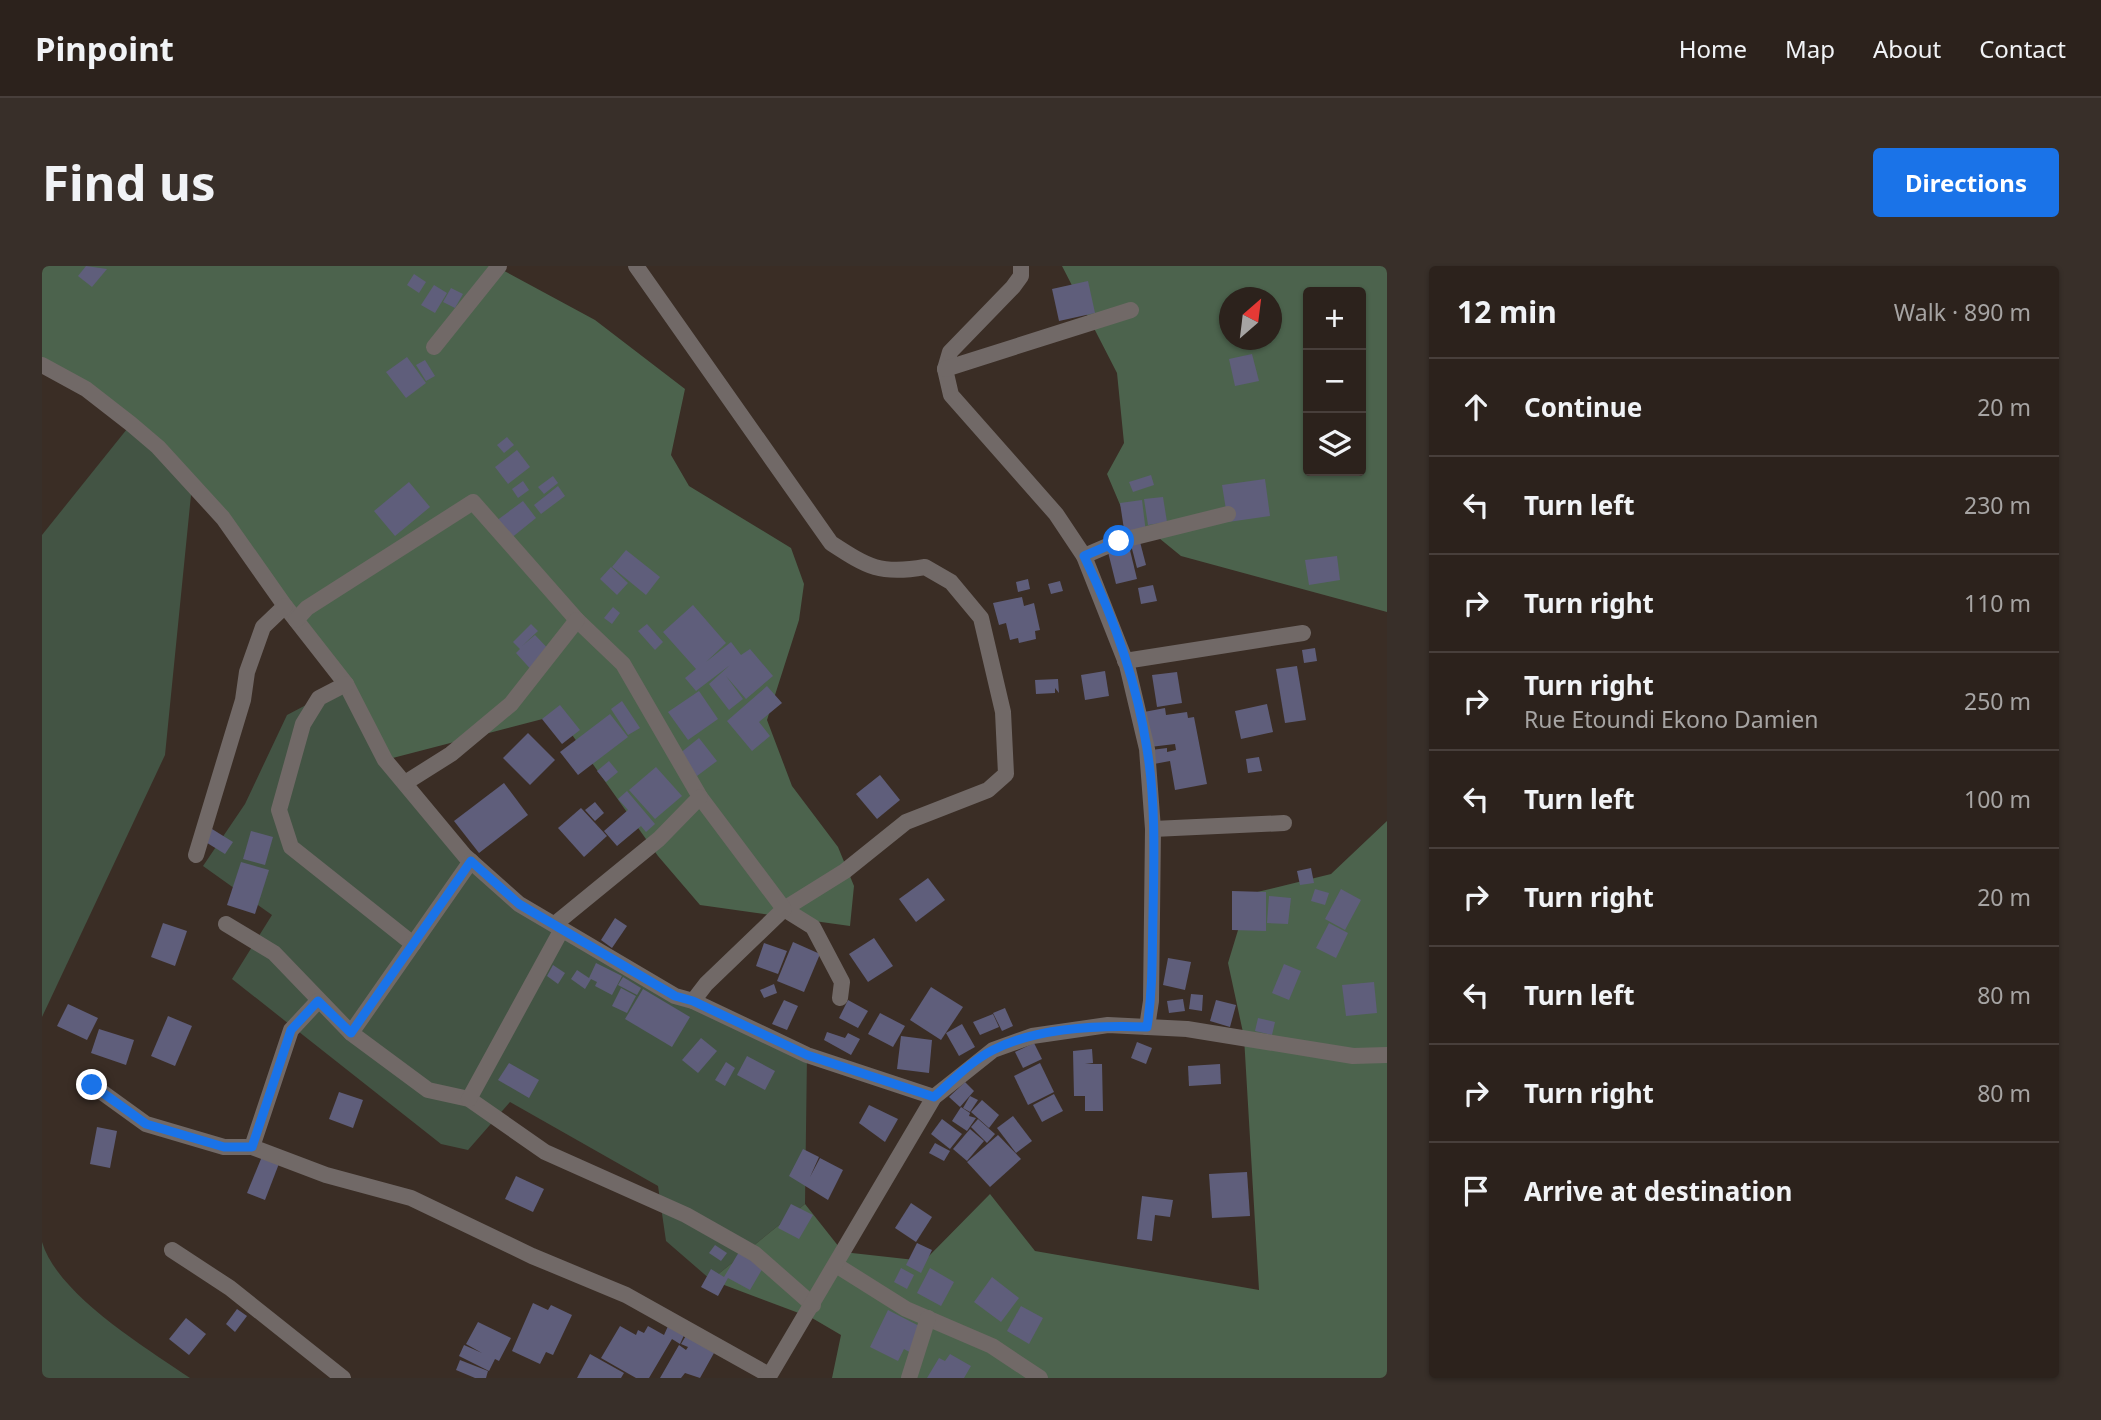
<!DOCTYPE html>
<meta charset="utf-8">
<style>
body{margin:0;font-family:"Noto Sans",sans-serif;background:#382f29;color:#f1f3f6}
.controls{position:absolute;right:21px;top:21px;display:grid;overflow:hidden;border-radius:7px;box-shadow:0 2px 5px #0004}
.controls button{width:63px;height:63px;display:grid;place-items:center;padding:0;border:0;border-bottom:2px solid #483f3b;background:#2c221c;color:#f1f3f6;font:35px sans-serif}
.compass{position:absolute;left:1177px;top:21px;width:63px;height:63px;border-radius:50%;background:#2c221c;box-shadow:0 2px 5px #0004;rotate:28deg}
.stop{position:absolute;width:21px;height:21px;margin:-16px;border:5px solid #1a73e8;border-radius:50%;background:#fff}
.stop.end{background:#1a73e8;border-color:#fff;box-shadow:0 2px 7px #0008}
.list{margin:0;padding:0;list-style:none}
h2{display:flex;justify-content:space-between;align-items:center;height:91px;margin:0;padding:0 28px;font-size:30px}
h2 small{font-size:23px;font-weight:400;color:#a6a4a3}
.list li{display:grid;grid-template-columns:46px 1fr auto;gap:21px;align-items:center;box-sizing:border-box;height:98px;padding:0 28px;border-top:2px solid #483f3b}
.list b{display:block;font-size:26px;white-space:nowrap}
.list p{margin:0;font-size:23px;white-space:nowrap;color:#a6a4a3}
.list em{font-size:23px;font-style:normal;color:#a6a4a3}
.icon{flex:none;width:38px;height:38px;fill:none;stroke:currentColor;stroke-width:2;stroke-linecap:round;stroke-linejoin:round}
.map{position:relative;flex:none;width:1345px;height:1112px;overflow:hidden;border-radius:7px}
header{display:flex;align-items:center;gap:42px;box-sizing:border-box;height:98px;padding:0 35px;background:#2c221c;border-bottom:2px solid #483f3b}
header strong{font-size:33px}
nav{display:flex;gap:38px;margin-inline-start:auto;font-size:24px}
.intro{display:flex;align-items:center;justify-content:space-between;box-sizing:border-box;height:168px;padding:0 42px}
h1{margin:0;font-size:49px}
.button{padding:18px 32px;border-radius:7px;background:#1a73e8;color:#fff;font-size:24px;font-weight:700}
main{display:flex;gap:42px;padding:0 42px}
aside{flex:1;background:#2c221c;border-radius:7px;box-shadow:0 2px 5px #0004}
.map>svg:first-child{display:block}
</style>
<header>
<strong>Pinpoint</strong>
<nav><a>Home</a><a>Map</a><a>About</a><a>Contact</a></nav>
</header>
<div class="intro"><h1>Find us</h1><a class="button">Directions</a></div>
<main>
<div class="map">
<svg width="1345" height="1112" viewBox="0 0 1345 1112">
<rect width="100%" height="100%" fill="#3a2d25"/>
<g fill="#435444">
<polygon points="89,158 150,219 123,489 0,751 0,269"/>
<polygon points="304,418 343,494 477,638 633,730 765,789 763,938 669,1014 624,975 616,920 468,836 426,884 399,878 190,713 230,649 161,600 203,538 245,449"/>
<path d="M 0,976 C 15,1028 104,1082 148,1112 L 0,1112 Z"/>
</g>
<g fill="#4c634d" fill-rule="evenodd">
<polygon points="0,0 453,0 553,54 643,123 629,189 647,220 749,282 762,318 757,354 725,454 750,520 796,581 812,620 808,660 658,639 616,590 516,449 343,494 304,418 181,252 116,181 0,99"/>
<path d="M 1020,0 L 1345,0 L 1345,346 L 1139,290 L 1079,241 L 1065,208 L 1082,177 L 1075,107 ZM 1266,26 L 1319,26 L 1319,205 L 1266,205 ZM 1188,32 L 1230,32 L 1230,74 L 1188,74 Z"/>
<polygon points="1345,555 1345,1112 790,1112 799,1069 770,1052 669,1014 763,938 801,986 882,995 948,928 993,985 1217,1024 1202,771 1186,697 1207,628 1289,608"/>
</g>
<g fill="#5f5e7b">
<polygon points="44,0 65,3 50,21 36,10"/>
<polygon points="372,8 384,16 377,27 365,19"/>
<polygon points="1046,15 1053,47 1017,55 1010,23"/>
<polygon points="392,19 405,27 393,47 379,39"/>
<polygon points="409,22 421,28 413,42 401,36"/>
<polygon points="1210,88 1217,115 1193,120 1187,93"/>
<polygon points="365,91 384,117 364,132 344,106"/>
<polygon points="383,94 393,110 384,115 374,99"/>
<polygon points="465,171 472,179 462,187 455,179"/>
<polygon points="475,184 488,201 466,218 453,201"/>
<polygon points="1109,209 1112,219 1091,226 1087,216"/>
<polygon points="511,210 516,217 502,228 496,221"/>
<polygon points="1223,213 1228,250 1186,256 1180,219"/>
<polygon points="481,215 487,224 476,232 470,223"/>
<polygon points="367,216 388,241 353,270 332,245"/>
<polygon points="516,220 523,230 499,248 492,239"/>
<polygon points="1121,231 1125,256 1106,259 1102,233"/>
<polygon points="1100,234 1104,267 1083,270 1078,237"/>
<polygon points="481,235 494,252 468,273 454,255"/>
<polygon points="1098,276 1104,299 1095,302 1089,279"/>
<polygon points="1087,280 1095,313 1074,318 1066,286"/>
<polygon points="584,284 618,311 604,329 570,301"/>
<polygon points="1295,290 1298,314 1267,319 1263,294"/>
<polygon points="569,301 586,317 575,329 558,313"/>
<polygon points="986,313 988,323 976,326 974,316"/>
<polygon points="1018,315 1021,325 1009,328 1006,318"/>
<polygon points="1111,319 1115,335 1099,338 1096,322"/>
<polygon points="980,331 982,340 992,337 998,364 993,365 994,373 977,377 976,372 968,374 964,357 957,359 951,337"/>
<polygon points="651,339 684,377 664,396 689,376 699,389 708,383 731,410 704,433 684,410 701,433 687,444 667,418 688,399 654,425 643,412 654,403 621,366"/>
<polygon points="571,341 578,347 570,358 562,352"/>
<polygon points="489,358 496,365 480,380 493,369 513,390 493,408 474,387 478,383 471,376"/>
<polygon points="605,358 621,376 613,384 596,365"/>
<polygon points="1273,382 1275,395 1262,397 1260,384"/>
<polygon points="1255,400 1264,454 1243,457 1234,403"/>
<polygon points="1063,405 1067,430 1043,434 1039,409"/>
<polygon points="1135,406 1140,437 1115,441 1110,409"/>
<polygon points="1016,413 1017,427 1013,422 1013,427 994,428 993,414"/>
<polygon points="725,420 740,437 717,456 728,470 710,485 685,455"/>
<polygon points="657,425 676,453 646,474 626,446"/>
<polygon points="580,435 598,462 586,469 569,443"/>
<polygon points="1225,438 1231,466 1199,473 1193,445"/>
<polygon points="518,439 538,464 520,478 500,453"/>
<polygon points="1123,442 1124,449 1145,446 1146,452 1152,451 1165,518 1133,524 1128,495 1112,498 1109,484 1125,482 1125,486 1134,484 1133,478 1108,481 1102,446"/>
<polygon points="568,448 586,471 536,509 518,486"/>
<polygon points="486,467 513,494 488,519 461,492"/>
<polygon points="657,472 675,495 655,510 637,488"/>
<polygon points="1217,491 1220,505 1206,507 1204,493"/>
<polygon points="567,495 576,506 564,516 555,505"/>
<polygon points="614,501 640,530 613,553 587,524"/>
<polygon points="838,509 858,534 835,553 814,528"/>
<polygon points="462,517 486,549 437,587 412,555"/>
<polygon points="585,525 613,558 604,566 599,560 575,580 562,565 586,544 576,533"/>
<polygon points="553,536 562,547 553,555 543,544"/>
<polygon points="539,542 565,570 542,591 516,562"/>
<polygon points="170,563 191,576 183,588 162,575"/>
<polygon points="209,565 231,571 223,599 201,593"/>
<polygon points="199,596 227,604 213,648 185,639"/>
<polygon points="1269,602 1272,617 1258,619 1255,605"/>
<polygon points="886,612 903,634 874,656 857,633"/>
<polygon points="1273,623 1287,627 1283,639 1269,635"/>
<polygon points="1299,623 1319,634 1303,664 1283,653"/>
<polygon points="1190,625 1224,626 1224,665 1190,664"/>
<polygon points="1227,630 1249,632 1246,658 1225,657"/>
<polygon points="573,652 585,660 570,682 559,674"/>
<polygon points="121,657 145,665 133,700 109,691"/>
<polygon points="1287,657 1306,667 1294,692 1274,682"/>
<polygon points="832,672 851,700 826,716 807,688"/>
<polygon points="751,676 778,688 762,726 735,715"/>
<polygon points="722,677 745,685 736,708 714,700"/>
<polygon points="1126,692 1149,696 1143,724 1121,719"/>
<polygon points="554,697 580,710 570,729 553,720 555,716 549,713 543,723 529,713 535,704 547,712"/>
<polygon points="1242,698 1259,705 1247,734 1230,727"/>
<polygon points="511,699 523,707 516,718 505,710"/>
<polygon points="581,711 599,722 595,729 576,719"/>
<polygon points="1332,716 1335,747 1304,750 1300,719"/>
<polygon points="732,718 735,727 722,732 718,724"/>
<polygon points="889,721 921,741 899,774 868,754"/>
<polygon points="579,722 594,730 585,747 570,740"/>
<polygon points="601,723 648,751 630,781 583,753"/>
<polygon points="1149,728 1161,729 1160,745 1147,743"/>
<polygon points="1141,733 1143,745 1127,747 1125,735"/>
<polygon points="742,734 756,740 745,764 730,758"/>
<polygon points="806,734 826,745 816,762 797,752"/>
<polygon points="1174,734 1194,739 1188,761 1168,755"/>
<polygon points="26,738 56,752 45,774 15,760"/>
<polygon points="963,742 971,760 960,765 951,747"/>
<polygon points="838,747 863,760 851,781 826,768"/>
<polygon points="951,748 957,761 938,769 931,756"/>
<polygon points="126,750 150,760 133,800 109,790"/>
<polygon points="1216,752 1233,756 1230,769 1213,765"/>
<polygon points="920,758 933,781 917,790 904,767"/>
<polygon points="57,763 92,774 84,799 49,787"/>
<polygon points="785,766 803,772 806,767 818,773 809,789 782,774"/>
<polygon points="859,770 890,774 887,807 855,803"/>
<polygon points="659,772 675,785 656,807 640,794"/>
<polygon points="1095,776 1110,782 1104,798 1089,792"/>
<polygon points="992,777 1000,793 981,802 973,786"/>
<polygon points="1050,783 1051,797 1043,798 1060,798 1061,845 1043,845 1043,830 1032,830 1031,785"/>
<polygon points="705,790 733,805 723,824 695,809"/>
<polygon points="684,796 693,802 683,820 673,814"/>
<polygon points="467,797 497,814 487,832 456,814"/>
<polygon points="998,797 1012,826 986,839 972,810"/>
<polygon points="1178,798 1179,818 1147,820 1146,800"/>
<polygon points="923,816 932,825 918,841 907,831"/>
<polygon points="297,826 321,834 311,862 287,853"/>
<polygon points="1012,828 1021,845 1000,856 991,839"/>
<polygon points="928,830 936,834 928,846 921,842"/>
<polygon points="940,834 957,849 947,862 929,846"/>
<polygon points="827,839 856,853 843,876 817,857"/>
<polygon points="919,841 928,847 927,850 934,852 925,865 910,855"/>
<polygon points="971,850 990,875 974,887 955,862"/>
<polygon points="900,853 920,868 908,883 889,868"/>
<polygon points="936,853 953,868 945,877 929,861"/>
<polygon points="55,861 75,865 68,902 48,898"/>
<polygon points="928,863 942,875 925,895 911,883"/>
<polygon points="956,869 979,893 948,921 925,896"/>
<polygon points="893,877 908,885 902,895 887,887"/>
<polygon points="761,883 777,891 768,911 778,892 801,904 786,934 747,910"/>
<polygon points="221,888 238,895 223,934 205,927"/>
<polygon points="1205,906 1208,950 1170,952 1167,908"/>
<polygon points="474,910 502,923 491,946 463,933"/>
<polygon points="1100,930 1131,934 1128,951 1113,949 1110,975 1095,973"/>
<polygon points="869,937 890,951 874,976 853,962"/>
<polygon points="749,938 771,949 757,973 736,962"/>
<polygon points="875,977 890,984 879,1007 864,999"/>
<polygon points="673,979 685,987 679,995 667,987"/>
<polygon points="697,986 722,1000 708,1024 686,1012 676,1030 659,1021 669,1003 682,1011"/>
<polygon points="859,1002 872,1009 865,1023 852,1016"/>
<polygon points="888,1002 912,1016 899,1040 875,1027"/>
<polygon points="950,1011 977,1032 959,1056 932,1036"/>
<polygon points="491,1037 506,1044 509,1039 530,1049 511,1089 504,1086 498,1098 470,1085"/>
<polygon points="979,1040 1001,1052 987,1078 965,1065"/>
<polygon points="195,1043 205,1050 193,1066 184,1058"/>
<polygon points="846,1044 885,1064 873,1089 862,1083 856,1095 828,1081"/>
<polygon points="144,1052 164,1068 147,1089 127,1073"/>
<polygon points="436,1056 469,1072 457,1095 453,1093 447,1105 417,1090 422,1079 440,1087 424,1078"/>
<polygon points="627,1058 643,1067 638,1078 630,1073 607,1112 594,1112 559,1092 578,1060 594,1069 596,1064 602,1067 606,1060 622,1069"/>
<polygon points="645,1068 672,1087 658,1112 643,1107 639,1112 618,1112 637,1079 644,1084 646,1081 639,1078"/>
<polygon points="548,1088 582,1107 579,1112 535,1112"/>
<polygon points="908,1088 929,1100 922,1112 885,1112 897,1092 903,1095"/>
<polygon points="418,1094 446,1105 444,1112 433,1112 414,1104"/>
</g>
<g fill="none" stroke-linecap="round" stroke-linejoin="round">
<g stroke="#716967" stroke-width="16">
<path d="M 594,0 L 789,277 C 826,301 838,309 883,301 L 909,316 L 939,352 L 961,446 L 964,508 L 946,524 L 864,556 L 803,605 L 742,643 L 771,661 L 800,716 L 798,732"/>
<polyline points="979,0 979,10 971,21 908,86 903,103 909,129 1014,248 1042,290 1085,399 1105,483 1111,563 1109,735 1105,761"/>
<polyline points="392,81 457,0"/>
<polyline points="0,99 44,123 89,158 116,181 181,252 243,340 304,418 343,494 423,590 477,638 633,730 651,735 765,789 892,831"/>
<polyline points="903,103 1089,44"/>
<polyline points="1042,290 1077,275 1186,248"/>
<polyline points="254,354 265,342 431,236 535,354 581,398 658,531 742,643 664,718 651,735"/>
<polyline points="1083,395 1261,367"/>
<polyline points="304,418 277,432 261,458 237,544 249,581 371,678"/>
<polyline points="363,517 409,488 469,438 535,354"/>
<polyline points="1111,563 1242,557"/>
<polyline points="154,589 201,434 205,406 221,361 243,340"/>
<polyline points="184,658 232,687 309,767 386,824 427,833 503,886 644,949 713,988 771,1039"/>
<polyline points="513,658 617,573 658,531"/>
<polyline points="309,767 429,595"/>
<polyline points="50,819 104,858 182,881 210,881 284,909 369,932 490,990 584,1029 727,1109"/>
<polyline points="427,833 520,663"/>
<polyline points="210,881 249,764 276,735"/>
<polyline points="130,984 188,1022 301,1112"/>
<polyline points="794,999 864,1043 950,1080 998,1112"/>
<polyline points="726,1112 892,831 951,784 990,770 1066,759 1145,763 1311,790 1345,789"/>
<polyline points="867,1112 886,1052"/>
</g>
</g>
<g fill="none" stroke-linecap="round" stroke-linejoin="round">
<path stroke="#1a73e8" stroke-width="9" d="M 50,819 L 104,858 L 182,881 L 210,881 L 249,764 L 276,735 L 309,767 L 429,595 L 477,638 L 633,730 L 651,735 L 765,789 L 892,831 C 910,815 929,795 951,784 C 996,761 1056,759 1105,761 C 1111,724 1110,686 1111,649 C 1112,594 1114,537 1105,483 C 1095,417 1071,350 1042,290 L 1077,275"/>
</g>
</svg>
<div class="controls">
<button>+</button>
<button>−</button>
<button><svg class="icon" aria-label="layers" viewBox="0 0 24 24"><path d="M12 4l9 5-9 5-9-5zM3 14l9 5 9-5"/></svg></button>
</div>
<svg class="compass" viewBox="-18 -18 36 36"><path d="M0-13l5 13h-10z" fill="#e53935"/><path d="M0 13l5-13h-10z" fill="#a6a4a3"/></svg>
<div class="stop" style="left:1077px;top:275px"></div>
<div class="stop end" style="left:50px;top:819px"></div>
</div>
<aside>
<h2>12 min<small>Walk · 890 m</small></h2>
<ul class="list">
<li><svg class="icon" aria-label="ahead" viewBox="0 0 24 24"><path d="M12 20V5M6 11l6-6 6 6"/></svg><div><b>Continue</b></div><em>20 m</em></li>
<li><svg class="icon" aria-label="left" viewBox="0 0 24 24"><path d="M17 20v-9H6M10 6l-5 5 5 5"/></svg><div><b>Turn left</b></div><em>230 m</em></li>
<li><svg class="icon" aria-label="right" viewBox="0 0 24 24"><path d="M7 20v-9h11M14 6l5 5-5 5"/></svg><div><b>Turn right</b></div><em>110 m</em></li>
<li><svg class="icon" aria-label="right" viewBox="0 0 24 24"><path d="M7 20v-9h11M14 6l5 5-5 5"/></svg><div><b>Turn right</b><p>Rue Etoundi Ekono Damien</p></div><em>250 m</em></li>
<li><svg class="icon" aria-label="left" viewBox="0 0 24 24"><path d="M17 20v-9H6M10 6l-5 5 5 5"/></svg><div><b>Turn left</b></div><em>100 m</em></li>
<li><svg class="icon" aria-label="right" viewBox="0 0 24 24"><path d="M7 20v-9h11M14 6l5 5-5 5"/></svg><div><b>Turn right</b></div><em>20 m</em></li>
<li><svg class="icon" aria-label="left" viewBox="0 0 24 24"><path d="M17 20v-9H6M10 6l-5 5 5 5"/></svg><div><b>Turn left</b></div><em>80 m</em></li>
<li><svg class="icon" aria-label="right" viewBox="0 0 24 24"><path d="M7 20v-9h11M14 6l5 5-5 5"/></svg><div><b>Turn right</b></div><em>80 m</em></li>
<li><svg class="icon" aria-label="arrive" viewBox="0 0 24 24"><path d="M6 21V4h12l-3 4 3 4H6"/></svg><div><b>Arrive at destination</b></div></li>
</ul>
</aside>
</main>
